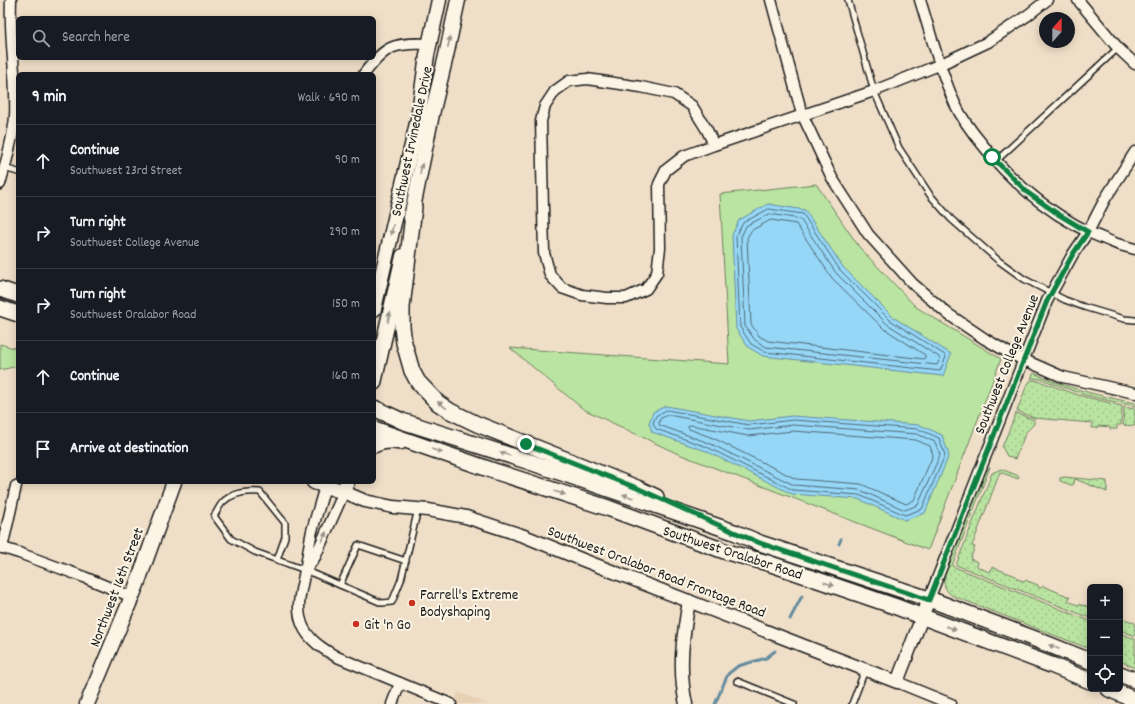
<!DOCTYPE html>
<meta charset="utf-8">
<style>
body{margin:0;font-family:Dekko,sans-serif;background:#20242c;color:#f1f3f6}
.controls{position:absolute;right:12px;bottom:12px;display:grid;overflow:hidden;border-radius:6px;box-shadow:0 2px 10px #0003}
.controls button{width:36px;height:36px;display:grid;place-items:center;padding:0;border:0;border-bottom:1px solid #363941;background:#171b24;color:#f1f3f6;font:20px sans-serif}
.compass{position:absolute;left:1039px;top:12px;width:36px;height:36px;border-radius:50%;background:#171b24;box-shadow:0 2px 10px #0003;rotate:21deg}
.stop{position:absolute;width:12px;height:12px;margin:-9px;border:3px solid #0b8043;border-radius:50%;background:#fff}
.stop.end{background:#0b8043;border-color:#fff;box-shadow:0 1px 4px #0008}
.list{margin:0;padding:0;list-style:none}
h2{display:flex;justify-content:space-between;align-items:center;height:52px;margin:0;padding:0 16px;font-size:17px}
h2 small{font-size:13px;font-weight:400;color:#9ea1a6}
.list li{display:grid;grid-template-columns:26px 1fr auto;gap:12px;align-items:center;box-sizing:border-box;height:72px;padding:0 16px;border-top:1px solid #363941}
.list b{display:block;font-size:15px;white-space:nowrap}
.list p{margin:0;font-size:13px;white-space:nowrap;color:#9ea1a6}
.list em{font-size:13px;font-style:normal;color:#9ea1a6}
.icon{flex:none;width:22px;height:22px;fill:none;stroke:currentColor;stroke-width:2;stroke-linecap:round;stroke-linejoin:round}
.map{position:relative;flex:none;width:1135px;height:704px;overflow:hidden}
.search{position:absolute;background:#171b24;box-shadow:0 2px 10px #0003;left:16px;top:16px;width:360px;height:44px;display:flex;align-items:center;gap:10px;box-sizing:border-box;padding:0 14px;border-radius:6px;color:#9ea1a6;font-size:15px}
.panel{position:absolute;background:#171b24;box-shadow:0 2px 10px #0003;left:16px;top:72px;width:360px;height:412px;border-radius:6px}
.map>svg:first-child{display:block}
</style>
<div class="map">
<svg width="1135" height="704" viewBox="0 0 1135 704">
<defs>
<pattern id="grass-dots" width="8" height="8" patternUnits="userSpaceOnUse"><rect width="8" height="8" fill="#bae4a1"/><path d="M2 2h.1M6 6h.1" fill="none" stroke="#9fc38a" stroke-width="1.8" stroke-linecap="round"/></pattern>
</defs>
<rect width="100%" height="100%" fill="#f0dfc8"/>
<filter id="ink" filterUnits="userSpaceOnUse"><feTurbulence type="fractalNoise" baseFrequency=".025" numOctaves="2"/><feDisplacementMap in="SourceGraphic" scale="8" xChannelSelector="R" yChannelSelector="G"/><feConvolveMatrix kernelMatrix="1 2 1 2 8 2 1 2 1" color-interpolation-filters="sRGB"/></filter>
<g filter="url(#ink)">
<polygon fill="#e8d0b4" points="458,692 488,704 454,704"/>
<g fill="url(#grass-dots)" stroke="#6b805e">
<path d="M 1034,373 C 1066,388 1100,396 1135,403 L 1135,406 L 1106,400 L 1082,394 L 1041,379 L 1031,378 Z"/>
<polygon points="1031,380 1039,381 1078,395 1122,406 1121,425 1117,425 1117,429 1110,429 1110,427 1099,426 1098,428 1092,428 1092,423 1034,418 1017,411 1026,387"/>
<polygon points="1124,407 1135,409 1135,426 1123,425"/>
<polygon points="1016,413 1034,420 1034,424 1026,432 1015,459 1007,456 1002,447"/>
<path d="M 990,467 L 952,566 L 1090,621 L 1090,649 L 953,596 C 946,592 943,585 944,577 L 985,473 Z"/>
<polygon points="1001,469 1019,476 1018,479 1000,472 972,546 975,547 970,559 978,562 977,566 978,567 989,572 991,571 992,567 1016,576 1017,579 1024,581 1025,580 1038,585 1039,588 1041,588 1043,586 1070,597 1068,601 1078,605 1079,604 1083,606 1084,605 1090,607 1090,618 956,565 992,473"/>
<polygon points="1064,477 1107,481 1107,492 1075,479 1073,485 1071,485 1060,481 1060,478"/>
<polygon points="1120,617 1135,623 1135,636 1120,630"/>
<polygon points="1120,633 1135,639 1135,668 1120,661"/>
</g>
<g fill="#bae4a1" stroke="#6b805e">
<polygon points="816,184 860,248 916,307 1001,359 928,550 676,453 583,409 510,348 729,364 720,194"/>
<polygon points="0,344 18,349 18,366 0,370"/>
</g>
<g fill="#96d7f7" stroke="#658c9f">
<polygon points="768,204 805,210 843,267 893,317 951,354 943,376 763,356 748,347 736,329 732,235 739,220"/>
<polygon points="666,406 749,421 792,416 920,425 942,435 949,455 925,513 905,520 858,499 792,494 706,451 652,432 649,423 653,412"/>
</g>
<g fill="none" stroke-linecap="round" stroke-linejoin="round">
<g stroke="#4d6774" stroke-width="1">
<polygon points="769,209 803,214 840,270 890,320 945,355 946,357 940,371 765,352 751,344 740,327 736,236 743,223"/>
<polygon points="770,214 800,219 836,273 887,324 939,357 940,359 937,365 766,347 755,340 745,326 741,237 746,226"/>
<polygon points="771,220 796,224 832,278 883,328 925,355 925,358 924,359 768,341 759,336 751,324 747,238 751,231"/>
<polygon points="667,410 749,425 793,420 918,429 939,438 945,455 922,509 905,515 859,495 793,490 707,447 656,429 653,423 656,416"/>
<polygon points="668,415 749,430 793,425 917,434 935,442 940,455 918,505 905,510 860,490 794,485 709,443 659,425 659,423 660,419"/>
<polygon points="691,425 748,436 793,431 916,440 930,446 933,455 914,500 906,504 861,484 796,479 713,438 689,429 688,427"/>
</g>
<g stroke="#658c9f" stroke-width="3">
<polyline points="839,544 841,539"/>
<polyline points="790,619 802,596"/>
<polyline points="715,704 728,674 738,666 766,658 775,651"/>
</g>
<g stroke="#1c1c1c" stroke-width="8">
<g id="service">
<polyline points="848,0 874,91 899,148 930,195 951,219 976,241 999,261 1024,279 1065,300 1084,307 1124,319 1135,320"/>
<polyline points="996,161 1118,48"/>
<polyline points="4,168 18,172"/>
<path d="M 277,560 L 285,537 L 285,523 L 260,492 C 247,491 233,492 223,502 C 219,506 217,512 214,516 L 231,539 L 255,552 L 305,570 L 382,603 L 392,602 L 401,580 L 418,509"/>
<polyline points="340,585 358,545 406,561"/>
<polyline points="737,681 794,704"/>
<polyline points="852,704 865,670"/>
</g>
</g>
<g stroke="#1c1c1c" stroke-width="13">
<g id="minor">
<polyline points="771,0 802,114 832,178 868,234 913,284 948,314 985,339 1011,354 1063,377 1135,393"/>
<path d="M 920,0 C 931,35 940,71 955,104 C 962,119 972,132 982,144 C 1015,187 1061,223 1112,242 C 1119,245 1127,247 1135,249"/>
<polyline points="1078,0 1118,48 1135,64"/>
<path d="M 364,74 C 385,46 394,42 429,44"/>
<polyline points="714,145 684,156 666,170 659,184 660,248 657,273 646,289 626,298 607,298 582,295 562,288 550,275 544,253 541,121 545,106 555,91 569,81 587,79 641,87 674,94 692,106 707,130 714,145 874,91 939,65 988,42 1028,15 1047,0"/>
<path d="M 0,184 C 6,162 13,140 15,117 C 17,78 9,39 11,0"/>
<path d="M 325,486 C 321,501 316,516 312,531 C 309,544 308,557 305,570 C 302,588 295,606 302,624 C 308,640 323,649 337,657 L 451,704"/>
<polyline points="0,547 19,553 84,577 132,597"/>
<polyline points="2,548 16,486"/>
<polyline points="308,567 315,557 344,492"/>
<polyline points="929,599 1047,301 1073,254 1088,232 1105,199 1135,152"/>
<polyline points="897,682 951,704"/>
<polyline points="392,704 400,683"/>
</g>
</g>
<g stroke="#1c1c1c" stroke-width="15">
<g id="tertiary">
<polyline points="344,492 365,501 393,507 428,510 466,517 524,536 583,560 897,682 929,599"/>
<path d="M 686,704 C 678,669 683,635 689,601"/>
</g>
</g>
<g stroke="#1c1c1c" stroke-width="17">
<g id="secondary">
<polyline points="411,218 432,114 446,56 458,0"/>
<polyline points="374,309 418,119 427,55 439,0"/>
<polyline points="374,383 403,256"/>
<polyline points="314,482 344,492 347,482"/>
<polyline points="87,704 136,587 174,482"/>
</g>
</g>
<g stroke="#1c1c1c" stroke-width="18">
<g id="primary">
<polyline points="414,207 402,307 402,327 404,343 412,371 418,382 438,403 450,411 477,424 637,488 656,497"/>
<polyline points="0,289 18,295"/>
<polyline points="0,308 18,314"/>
<polyline points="374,408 402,421 530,462 734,532 760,543 929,599 1035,639 1090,661"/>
<polyline points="374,429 497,472 608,508 727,552 768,563 894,606 1051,665 1090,681"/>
<path d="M 374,445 C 383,440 391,440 400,442"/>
<polyline points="1120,674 1135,680"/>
<polyline points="1109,689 1135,700"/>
</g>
</g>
<use href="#service" stroke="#fcf5e5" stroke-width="5"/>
<use href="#minor" stroke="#fcf5e5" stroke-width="10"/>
<use href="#tertiary" stroke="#fcf5e5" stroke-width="12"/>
<use href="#secondary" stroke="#fcf5e5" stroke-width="14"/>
<use href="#primary" stroke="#fcf5e5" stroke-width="15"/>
</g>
<defs><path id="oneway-solid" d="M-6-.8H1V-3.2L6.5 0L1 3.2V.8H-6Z"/></defs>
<g fill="#97938b">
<use href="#oneway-solid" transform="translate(449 42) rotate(-78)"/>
<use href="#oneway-solid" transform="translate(421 169) rotate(-79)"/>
<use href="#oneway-solid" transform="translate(392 230) rotate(103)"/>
<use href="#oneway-solid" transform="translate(389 317) rotate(-77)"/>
<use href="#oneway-solid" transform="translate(442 405) rotate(-143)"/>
<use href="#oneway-solid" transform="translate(437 451) rotate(19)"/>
<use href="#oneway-solid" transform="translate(505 454) rotate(-162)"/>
<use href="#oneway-solid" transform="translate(560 493) rotate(18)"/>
<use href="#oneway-solid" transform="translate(628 496) rotate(-161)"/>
<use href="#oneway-solid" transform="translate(324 537) rotate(-65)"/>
<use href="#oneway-solid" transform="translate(829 584) rotate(19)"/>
<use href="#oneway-solid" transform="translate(951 628) rotate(20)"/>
<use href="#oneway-solid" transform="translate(1054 647) rotate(-158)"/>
</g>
</g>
<g fill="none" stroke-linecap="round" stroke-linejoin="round" filter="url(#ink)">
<polyline stroke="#0b8043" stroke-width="5" points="526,444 637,488 734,532 760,543 929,600 1047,301 1073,254 1088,232 1058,214 1028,193 992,157"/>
</g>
<g fill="#c8321e" stroke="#fcf5e5" stroke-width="1.5">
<circle cx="412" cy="603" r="4"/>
<circle cx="356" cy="624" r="4"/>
</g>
<g text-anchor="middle" stroke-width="4" stroke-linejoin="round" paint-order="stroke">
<g font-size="15" fill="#1c1c1c" stroke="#fcf5e5">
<text transform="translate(411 141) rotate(-78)" y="5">Southwest Irvinedale Drive</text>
<text transform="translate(1006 364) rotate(-68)" y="5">Southwest College Avenue</text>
<text transform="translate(733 552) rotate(18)" y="5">Southwest Oralabor Road</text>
<text transform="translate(657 571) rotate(21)" y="5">Southwest Oralabor Road Frontage Road</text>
<text transform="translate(116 587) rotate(-69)" y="5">Northwest 16th Street</text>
</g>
<g font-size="15" fill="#1c1c1c" stroke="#fcf5e5" text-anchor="start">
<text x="420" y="599">Farrell's Extreme<tspan x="420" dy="17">Bodyshaping</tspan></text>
<text x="364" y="629">Git 'n Go</text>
</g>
</g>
</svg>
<div class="controls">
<button>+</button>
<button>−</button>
<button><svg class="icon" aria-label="locate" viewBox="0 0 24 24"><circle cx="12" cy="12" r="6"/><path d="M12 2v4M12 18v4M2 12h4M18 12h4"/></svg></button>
</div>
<svg class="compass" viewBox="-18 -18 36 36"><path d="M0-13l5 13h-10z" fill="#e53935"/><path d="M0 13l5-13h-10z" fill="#9ea1a6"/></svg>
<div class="stop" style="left:992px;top:157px"></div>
<div class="stop end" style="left:526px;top:444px"></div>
<div class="search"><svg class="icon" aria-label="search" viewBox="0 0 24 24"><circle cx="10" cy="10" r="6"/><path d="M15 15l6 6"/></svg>Search here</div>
<section class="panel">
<h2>9 min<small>Walk · 690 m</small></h2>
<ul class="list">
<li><svg class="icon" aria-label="ahead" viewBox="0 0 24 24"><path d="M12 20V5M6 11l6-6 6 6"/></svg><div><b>Continue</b><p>Southwest 23rd Street</p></div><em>90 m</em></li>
<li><svg class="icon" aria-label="right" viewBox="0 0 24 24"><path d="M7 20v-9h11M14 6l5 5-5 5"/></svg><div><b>Turn right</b><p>Southwest College Avenue</p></div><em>290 m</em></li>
<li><svg class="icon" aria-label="right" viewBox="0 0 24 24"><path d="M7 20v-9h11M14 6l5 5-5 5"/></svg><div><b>Turn right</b><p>Southwest Oralabor Road</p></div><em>150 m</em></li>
<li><svg class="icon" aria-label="ahead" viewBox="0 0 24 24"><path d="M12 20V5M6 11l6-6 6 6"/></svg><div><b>Continue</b></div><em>160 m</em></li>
<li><svg class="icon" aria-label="arrive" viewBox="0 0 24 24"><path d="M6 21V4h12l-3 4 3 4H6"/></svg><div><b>Arrive at destination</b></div></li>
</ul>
</section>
</div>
